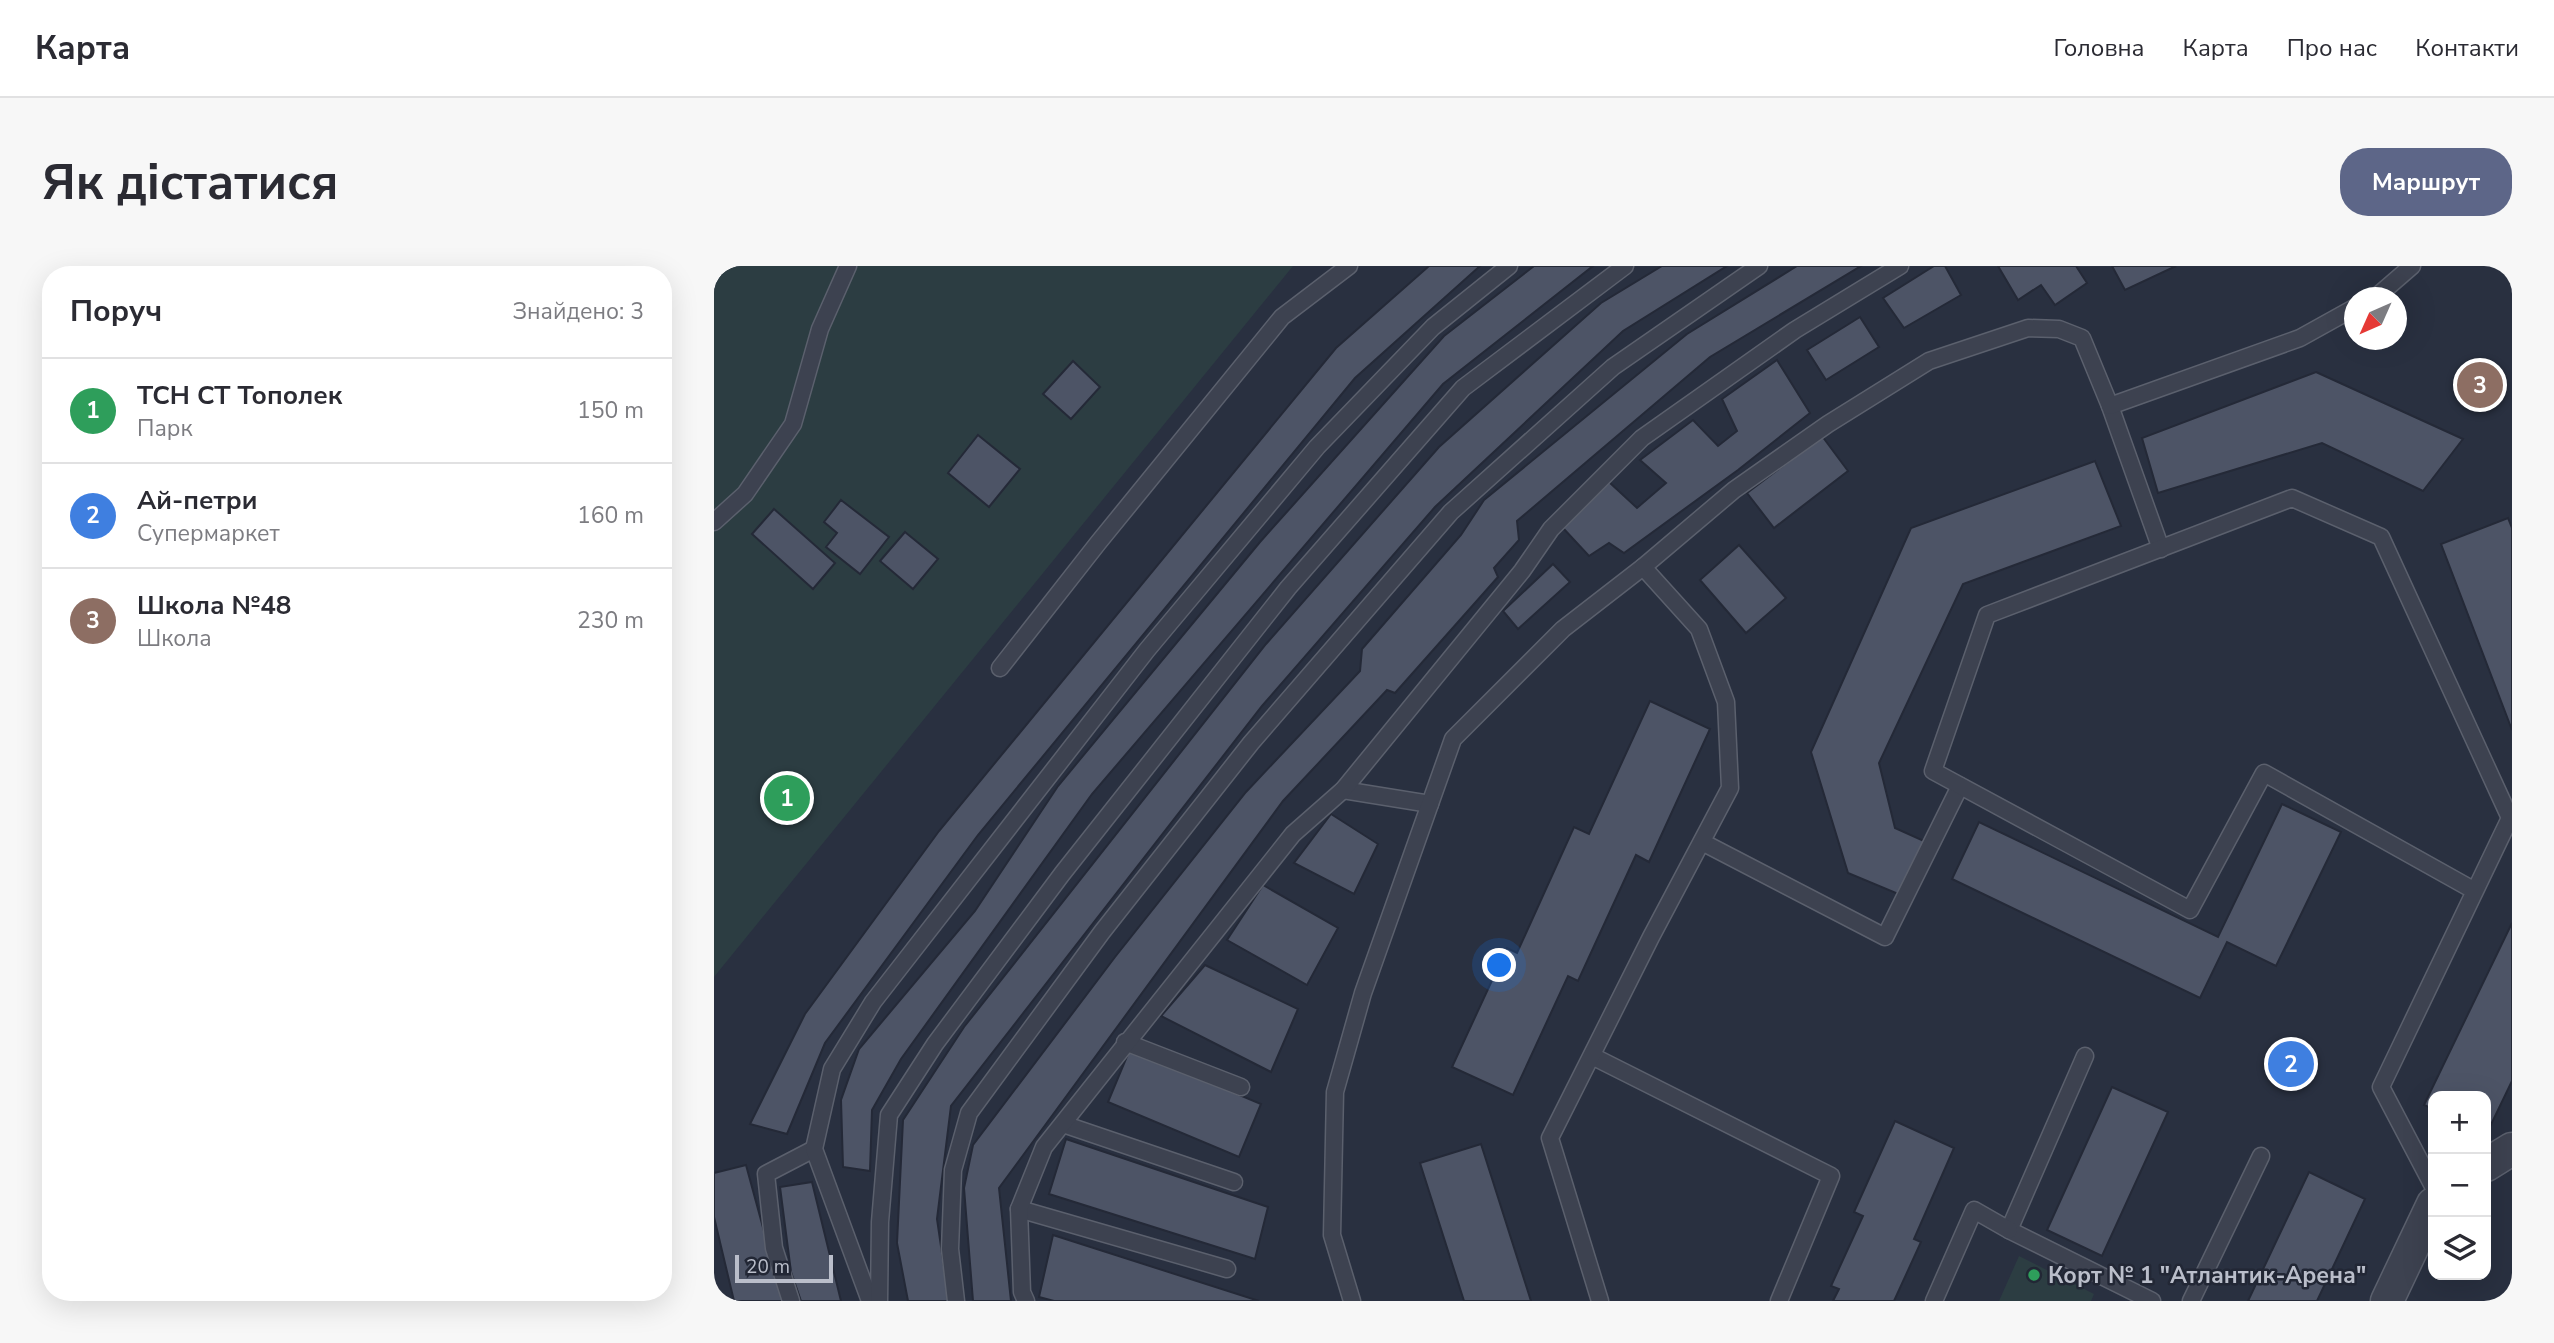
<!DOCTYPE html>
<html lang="uk">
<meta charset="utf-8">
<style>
body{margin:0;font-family:"Nunito Sans",sans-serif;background:#f7f7f7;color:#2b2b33}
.controls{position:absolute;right:21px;bottom:21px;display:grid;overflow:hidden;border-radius:14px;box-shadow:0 7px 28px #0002}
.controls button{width:63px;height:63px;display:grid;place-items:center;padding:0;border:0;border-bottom:2px solid #e1e1e2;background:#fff;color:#2b2b33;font:35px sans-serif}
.compass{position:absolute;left:1630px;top:21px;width:63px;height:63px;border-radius:50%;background:#fff;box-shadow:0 7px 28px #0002;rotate:225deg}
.scale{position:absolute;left:21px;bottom:18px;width:98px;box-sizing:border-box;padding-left:7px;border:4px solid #babeca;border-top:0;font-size:19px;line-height:24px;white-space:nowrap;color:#babeca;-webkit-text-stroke:5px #222735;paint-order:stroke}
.you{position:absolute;left:786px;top:700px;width:24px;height:24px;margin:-18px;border:5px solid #fff;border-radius:50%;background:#1a73e8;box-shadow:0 0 0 10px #1a73e833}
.badge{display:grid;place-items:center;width:46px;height:46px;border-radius:50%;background:#5d6688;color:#fff;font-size:23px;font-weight:700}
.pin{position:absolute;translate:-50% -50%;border:4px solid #fff;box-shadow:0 2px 7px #0006}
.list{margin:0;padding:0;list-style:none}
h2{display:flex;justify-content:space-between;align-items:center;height:91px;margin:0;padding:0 28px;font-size:30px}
h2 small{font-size:23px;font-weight:400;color:#7c7c81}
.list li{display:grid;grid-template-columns:46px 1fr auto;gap:21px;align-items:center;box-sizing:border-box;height:105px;padding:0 28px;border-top:2px solid #e1e1e2}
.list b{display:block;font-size:26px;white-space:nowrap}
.list p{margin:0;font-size:23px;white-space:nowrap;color:#7c7c81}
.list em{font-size:23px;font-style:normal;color:#7c7c81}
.icon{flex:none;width:38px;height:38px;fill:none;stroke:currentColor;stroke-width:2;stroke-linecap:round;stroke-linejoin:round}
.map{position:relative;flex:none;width:1798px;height:1035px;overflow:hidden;border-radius:28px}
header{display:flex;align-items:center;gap:42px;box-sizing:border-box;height:98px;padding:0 35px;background:#fff;border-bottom:2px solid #e1e1e2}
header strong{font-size:33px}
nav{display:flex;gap:38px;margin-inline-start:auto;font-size:24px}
.intro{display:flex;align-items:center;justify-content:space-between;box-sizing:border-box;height:168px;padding:0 42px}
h1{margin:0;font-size:49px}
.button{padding:18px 32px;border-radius:28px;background:#5d6688;color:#fff;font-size:24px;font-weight:700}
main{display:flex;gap:42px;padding:0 42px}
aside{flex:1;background:#fff;border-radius:28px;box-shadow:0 7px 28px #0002}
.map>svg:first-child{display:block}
</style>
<header>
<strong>Карта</strong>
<nav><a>Головна</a><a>Карта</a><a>Про нас</a><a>Контакти</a></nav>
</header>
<div class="intro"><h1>Як дістатися</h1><a class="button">Маршрут</a></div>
<main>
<aside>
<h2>Поруч<small>Знайдено: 3</small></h2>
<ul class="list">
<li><span class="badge" style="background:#2e9e5b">1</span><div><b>ТСН СТ Тополек</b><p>Парк</p></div><em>150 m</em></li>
<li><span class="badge" style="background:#3f7fe0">2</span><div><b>Ай-петри</b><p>Супермаркет</p></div><em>160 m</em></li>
<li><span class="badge" style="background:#8d6e63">3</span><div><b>Школа №48</b><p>Школа</p></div><em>230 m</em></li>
</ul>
</aside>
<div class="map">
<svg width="1798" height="1035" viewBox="0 0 1798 1035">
<rect width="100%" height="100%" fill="#293040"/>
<g fill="#2c3d42">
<polygon points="0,0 579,0 0,711"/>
<polygon points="1305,990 1380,1028 1377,1035 1285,1035"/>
</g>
<g fill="#4d5466" stroke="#242937" stroke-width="2">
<polygon points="715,0 766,0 641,112 264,569 111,777 73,868 36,858 91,748 225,565 622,82"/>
<polygon points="820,0 879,0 729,118 378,528 187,793 158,844 156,905 129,901 127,834 145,783 261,645 344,520 546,276 730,70"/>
<polygon points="948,0 1013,0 909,65 721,241 548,440 237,840 223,953 235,1035 194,1035 183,977 189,854 250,761 552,378 725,181 887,37"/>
<polygon points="1083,0 1147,0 996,91 803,255 805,274 780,302 784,311 681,427 673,424 569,535 285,922 297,1035 259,1035 250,922 259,879 401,691 532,526 646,405 648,383 747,269 770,234 973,68"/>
<polygon points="1220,0 1231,0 1247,29 1190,62 1169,32"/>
<polygon points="1284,0 1362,0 1373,17 1341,39 1327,19 1304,34"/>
<polygon points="1398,0 1462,0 1411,24"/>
<polygon points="1146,51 1165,81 1112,114 1093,84"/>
<polygon points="1063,94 1096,147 1024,204 910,287 895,277 875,290 849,262 895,216 923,242 952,217 926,194 979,154 1004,180 1023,165 1008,133"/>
<polygon points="359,95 386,121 357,153 329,128"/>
<polygon points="1602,106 1749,173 1709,225 1608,177 1444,227 1428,172"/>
<polygon points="264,169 306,203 275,241 234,207"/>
<polygon points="1108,170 1134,205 1060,262 1033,227"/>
<polygon points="1381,195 1407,260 1249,318 1165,497 1181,562 1210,575 1189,630 1134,607 1097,486 1197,262"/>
<polygon points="127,234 175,271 146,308 112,281 123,267 110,256"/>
<polygon points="60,243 121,297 99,323 38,268"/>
<polygon points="1794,252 1798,262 1798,464 1727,278"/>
<polygon points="191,266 224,293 199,323 166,295"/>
<polygon points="1025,279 1072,332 1032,367 986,314"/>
<polygon points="839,298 856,316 804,363 789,345"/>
<polygon points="936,435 996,463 935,596 922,589 864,715 854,710 799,829 738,801 793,682 803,687 860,561 875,568"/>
<polygon points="1568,538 1627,566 1562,700 1513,676 1486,732 1238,613 1265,556 1504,671"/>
<polygon points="617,548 664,578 640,628 580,597"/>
<polygon points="549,619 624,662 593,719 513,674"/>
<polygon points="1798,657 1798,815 1772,869 1772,830 1719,830 1719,843 1710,839"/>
<polygon points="491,699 584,743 557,806 447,750"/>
<polygon points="416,783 547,838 525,891 394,836"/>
<polygon points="1398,821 1454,846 1388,990 1333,964"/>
<polygon points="1181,855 1240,882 1200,973 1207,976 1180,1035 1119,1035 1125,1023 1117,1020 1149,950 1140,946"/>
<polygon points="352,873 554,941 541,993 335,928"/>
<polygon points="767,878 817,1035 750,1035 706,897"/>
<polygon points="32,899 69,1035 20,1035 0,951 0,907"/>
<polygon points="1595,906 1651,933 1603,1035 1534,1035"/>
<polygon points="98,916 127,1035 87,1035 77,1006 66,921"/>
<polygon points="339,969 545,1035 340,1035 325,1031"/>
</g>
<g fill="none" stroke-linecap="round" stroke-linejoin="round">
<g stroke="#5b606d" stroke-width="19">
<g id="lane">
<polyline points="1661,32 1698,0"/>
<polyline points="1396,140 1447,283"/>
<polyline points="0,256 31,228 79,158 106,63 134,0"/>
<polyline points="286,402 384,277 568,51 635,0"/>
<polyline points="629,524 716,538"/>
<polyline points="988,576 1171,671 1246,520"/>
<polyline points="411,776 527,821"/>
<polyline points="878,790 1117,910 1065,1035"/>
<polyline points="1371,790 1295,964 1438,1035"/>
<polyline points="349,858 520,916"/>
<polyline points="1719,920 1667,821 1796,552 1667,271 1578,232 1273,349 1219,505 1476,644 1550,507 1761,625"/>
<polyline points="305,943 513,1003"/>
<polyline points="77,1035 60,982 52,908 100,883"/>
<polyline points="156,1035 100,883 118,803 159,736 433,384 603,181 719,61 795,0"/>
<polyline points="165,1035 166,956 175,849 221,778 348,608 574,322 749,122 911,0"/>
<polyline points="242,1035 236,983 239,904 255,847 388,666 537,477 737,246 899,101 1045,0"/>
<polyline points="312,1035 308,1026 305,943 330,881 579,568 629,524 808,305 837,263 928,172 1081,64 1186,0"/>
<polyline points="638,1035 618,969 621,826 649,727 739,473 849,363 929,301 1020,224 1114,158 1215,95 1314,62 1345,63 1368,72 1396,140 1586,72 1640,42"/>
<polyline points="886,1035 836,872 937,671 1016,522 1012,436 985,363 929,301"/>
<polyline points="1220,1035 1260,944 1295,964"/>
<polyline points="1477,1035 1547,890"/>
</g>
</g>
<g stroke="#5b606d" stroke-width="35">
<g id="street">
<polyline points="1772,899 1798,883"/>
<polyline points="1673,1035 1719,938"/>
</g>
</g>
<use href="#lane" stroke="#3d4250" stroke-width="16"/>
<use href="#street" stroke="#3d4250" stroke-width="32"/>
</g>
<circle fill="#2e9e5b" stroke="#222735" stroke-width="2.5" cx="1320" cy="1009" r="7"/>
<g text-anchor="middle" stroke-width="5" stroke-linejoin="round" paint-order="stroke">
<g font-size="23" font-weight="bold" fill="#babeca" stroke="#222735" text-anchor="start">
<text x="1334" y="1017">Корт № 1 "Атлантик-Арена"</text>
</g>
</g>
</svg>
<div class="controls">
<button>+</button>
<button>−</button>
<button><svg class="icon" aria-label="layers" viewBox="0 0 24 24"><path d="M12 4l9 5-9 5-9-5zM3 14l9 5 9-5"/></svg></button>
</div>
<svg class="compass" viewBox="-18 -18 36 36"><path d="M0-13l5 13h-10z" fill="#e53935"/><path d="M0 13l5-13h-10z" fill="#7c7c81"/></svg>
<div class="scale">20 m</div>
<div class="you"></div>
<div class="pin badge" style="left:73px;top:532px;background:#2e9e5b">1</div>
<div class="pin badge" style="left:1577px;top:798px;background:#3f7fe0">2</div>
<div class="pin badge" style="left:1766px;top:119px;background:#8d6e63">3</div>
</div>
</main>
